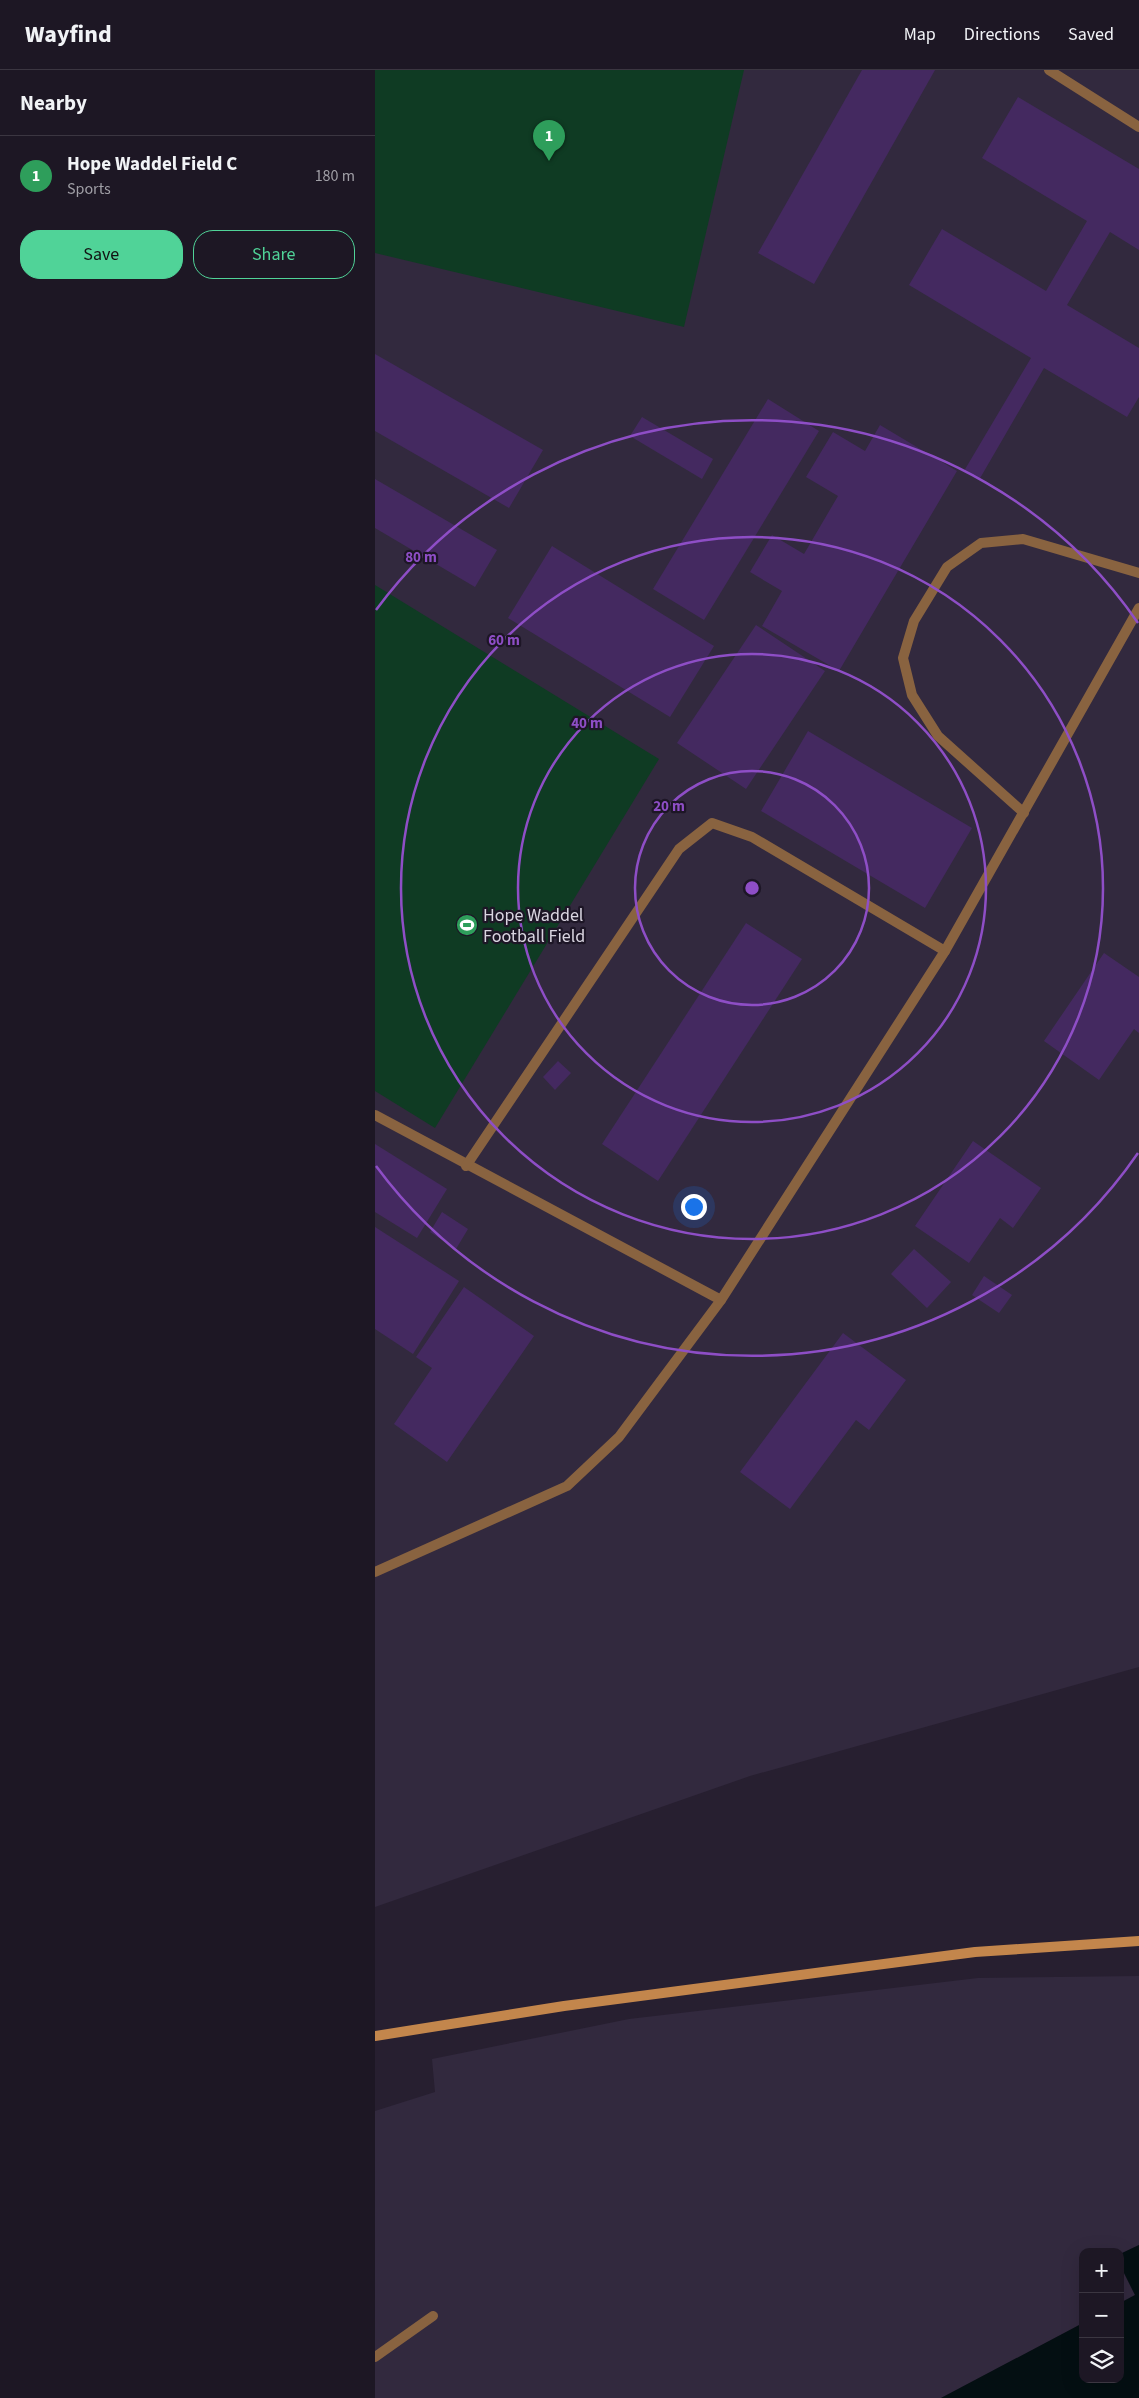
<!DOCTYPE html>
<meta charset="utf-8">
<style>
body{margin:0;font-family:"Source Sans 3",sans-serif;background:#25202c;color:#f1f3f6}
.controls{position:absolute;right:15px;bottom:15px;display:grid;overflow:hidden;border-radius:10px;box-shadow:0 5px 20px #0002}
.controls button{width:45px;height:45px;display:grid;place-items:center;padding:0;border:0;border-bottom:1px solid #3b3641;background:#1d1724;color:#f1f3f6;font:25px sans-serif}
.you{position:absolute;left:318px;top:1136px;width:18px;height:18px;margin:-12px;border:4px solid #fff;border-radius:50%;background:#1a73e8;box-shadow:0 0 0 8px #1a73e833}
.badge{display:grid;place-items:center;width:32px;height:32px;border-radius:50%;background:#50d398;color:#fff;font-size:16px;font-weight:700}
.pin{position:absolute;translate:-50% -41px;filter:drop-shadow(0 1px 2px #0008)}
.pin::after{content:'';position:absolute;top:26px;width:18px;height:15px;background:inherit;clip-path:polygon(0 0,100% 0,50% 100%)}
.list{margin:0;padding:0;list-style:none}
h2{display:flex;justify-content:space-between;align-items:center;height:65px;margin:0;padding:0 20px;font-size:21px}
h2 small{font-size:16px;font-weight:400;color:#a09fa6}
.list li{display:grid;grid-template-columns:32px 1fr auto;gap:15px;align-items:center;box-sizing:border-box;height:80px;padding:0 20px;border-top:1px solid #3b3641}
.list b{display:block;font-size:19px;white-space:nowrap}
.list p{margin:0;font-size:16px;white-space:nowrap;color:#a09fa6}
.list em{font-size:16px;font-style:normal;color:#a09fa6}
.actions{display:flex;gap:10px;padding:15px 20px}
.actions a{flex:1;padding:11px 0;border:1px solid #50d398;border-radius:20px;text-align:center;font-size:18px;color:#50d398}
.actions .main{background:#50d398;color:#111}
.icon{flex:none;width:28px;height:28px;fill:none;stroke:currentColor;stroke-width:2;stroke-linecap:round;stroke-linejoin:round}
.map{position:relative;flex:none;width:764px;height:2328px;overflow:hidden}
header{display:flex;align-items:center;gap:30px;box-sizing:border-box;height:70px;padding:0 25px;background:#1d1724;border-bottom:1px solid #3b3641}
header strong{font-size:24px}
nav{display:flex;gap:28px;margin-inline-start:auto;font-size:18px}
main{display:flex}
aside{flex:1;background:#1d1724}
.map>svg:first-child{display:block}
</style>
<header>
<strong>Wayfind</strong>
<nav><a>Map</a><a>Directions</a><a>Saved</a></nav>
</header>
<main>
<aside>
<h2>Nearby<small></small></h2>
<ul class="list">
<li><span class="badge" style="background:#2e9e5b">1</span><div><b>Hope Waddel Field C</b><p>Sports</p></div><em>180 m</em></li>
</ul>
<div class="actions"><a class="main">Save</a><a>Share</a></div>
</aside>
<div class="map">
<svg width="764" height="2328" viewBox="0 0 764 2328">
<rect width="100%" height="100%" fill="#271f30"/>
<g fill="#32293e">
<polygon points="0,0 764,0 764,1597 375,1706 0,1837"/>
<polygon points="764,1906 764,2175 745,2184 745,2182 708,2182 708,2253 566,2328 0,2328 0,2041 60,2022 57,1989 254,1949 603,1908"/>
<polygon points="745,2195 760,2225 745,2233"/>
</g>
<g fill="#0f3b23">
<polygon points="0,0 369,0 309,257 0,183"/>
<polygon points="0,515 284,689 60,1058 0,1021"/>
</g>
<polygon fill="#040f12" points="764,2175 764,2328 566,2328 708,2253 708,2309 745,2309 745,2233 760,2225 745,2195 745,2184"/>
<g fill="#442960">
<polygon points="487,0 560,0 439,214 383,183"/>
<polygon points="643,27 764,99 764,180 735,162 692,235 764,278 764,327 752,347 669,298 604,410 589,401 656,288 534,215 567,159 671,221 712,151 607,88"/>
<polygon points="0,284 168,380 134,438 0,361"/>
<polygon points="393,329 444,361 329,550 278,519"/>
<polygon points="267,347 338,389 327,409 255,366"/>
<polygon points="505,355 582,401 464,601 387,556 407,521 375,502 397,465 429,484 463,426 431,407 458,362 490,381"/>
<polygon points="0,409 122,480 100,517 0,458"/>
<polygon points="177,476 339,576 295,647 133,548"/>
<polygon points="381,555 450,601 371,719 302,673"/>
<polygon points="433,661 597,758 550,838 386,741"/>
<polygon points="371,853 427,889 283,1111 227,1074"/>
<polygon points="729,883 764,907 764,963 759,959 724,1010 669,971"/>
<polygon points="183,991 196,1003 180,1020 168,1007"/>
<polygon points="598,1071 666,1118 638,1158 625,1148 594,1193 540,1156"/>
<polygon points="0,1074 72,1119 42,1168 0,1142"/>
<polygon points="67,1142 93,1159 81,1179 55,1162"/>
<polygon points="0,1157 84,1211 38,1284 0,1259"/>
<polygon points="539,1179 576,1212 552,1238 516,1204"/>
<polygon points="609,1206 637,1225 624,1243 597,1225"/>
<polygon points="89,1217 159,1266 72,1392 19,1354 57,1298 41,1287"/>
<polygon points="468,1263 531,1310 494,1360 481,1350 415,1439 365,1402"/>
</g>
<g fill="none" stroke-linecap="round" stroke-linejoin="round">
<g stroke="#896340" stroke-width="10">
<polyline points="674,0 764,57"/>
<polyline points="649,743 563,666 537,625 528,588 539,551 572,497 606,473 648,469 764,503"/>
<polyline points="0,1045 346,1230"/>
<polyline points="91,1096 304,779 337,753 377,767 570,881"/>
<polyline points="0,1502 192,1416 244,1367 346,1230 570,881 764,538"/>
<polyline points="0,2287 58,2246"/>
</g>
<polyline stroke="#c3864c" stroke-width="10" points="0,1966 189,1936 600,1882 764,1871"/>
</g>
<g fill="none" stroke="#8e4ec6" stroke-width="2.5">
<circle cx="377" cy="818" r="117"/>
<circle cx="377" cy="818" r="234"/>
<circle cx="377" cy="818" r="351"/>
<path d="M763 1083A468 468 0 0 1 1 1096M1 540A468 468 0 0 1 763 553"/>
</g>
<defs>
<g id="stadium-disc" transform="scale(1.125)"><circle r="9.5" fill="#2e9e5b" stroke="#1d1626"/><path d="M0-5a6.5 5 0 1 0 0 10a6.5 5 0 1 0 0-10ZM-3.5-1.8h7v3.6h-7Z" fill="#fff"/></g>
</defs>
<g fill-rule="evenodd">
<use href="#stadium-disc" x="92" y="855"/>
</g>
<g text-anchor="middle" stroke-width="4.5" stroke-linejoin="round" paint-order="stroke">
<g font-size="18" fill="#d9d5e0" stroke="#1d1626" text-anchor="start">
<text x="108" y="851">Hope Waddel<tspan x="108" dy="21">Football Field</tspan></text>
</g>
</g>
<circle cx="377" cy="818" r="8" fill="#8e4ec6" stroke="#1d1626" stroke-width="2.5"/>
<g font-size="15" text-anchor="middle" font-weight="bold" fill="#8e4ec6" stroke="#1d1626" stroke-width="4.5" stroke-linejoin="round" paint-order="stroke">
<text x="46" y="492">80 m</text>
<text x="129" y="575">60 m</text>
<text x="212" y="658">40 m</text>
<text x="294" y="741">20 m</text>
</g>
</svg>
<div class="controls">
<button>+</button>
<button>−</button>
<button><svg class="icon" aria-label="layers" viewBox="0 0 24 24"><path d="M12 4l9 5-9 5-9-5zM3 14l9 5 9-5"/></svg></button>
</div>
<div class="you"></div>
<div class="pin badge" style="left:174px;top:91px;background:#2e9e5b">1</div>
</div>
</main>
